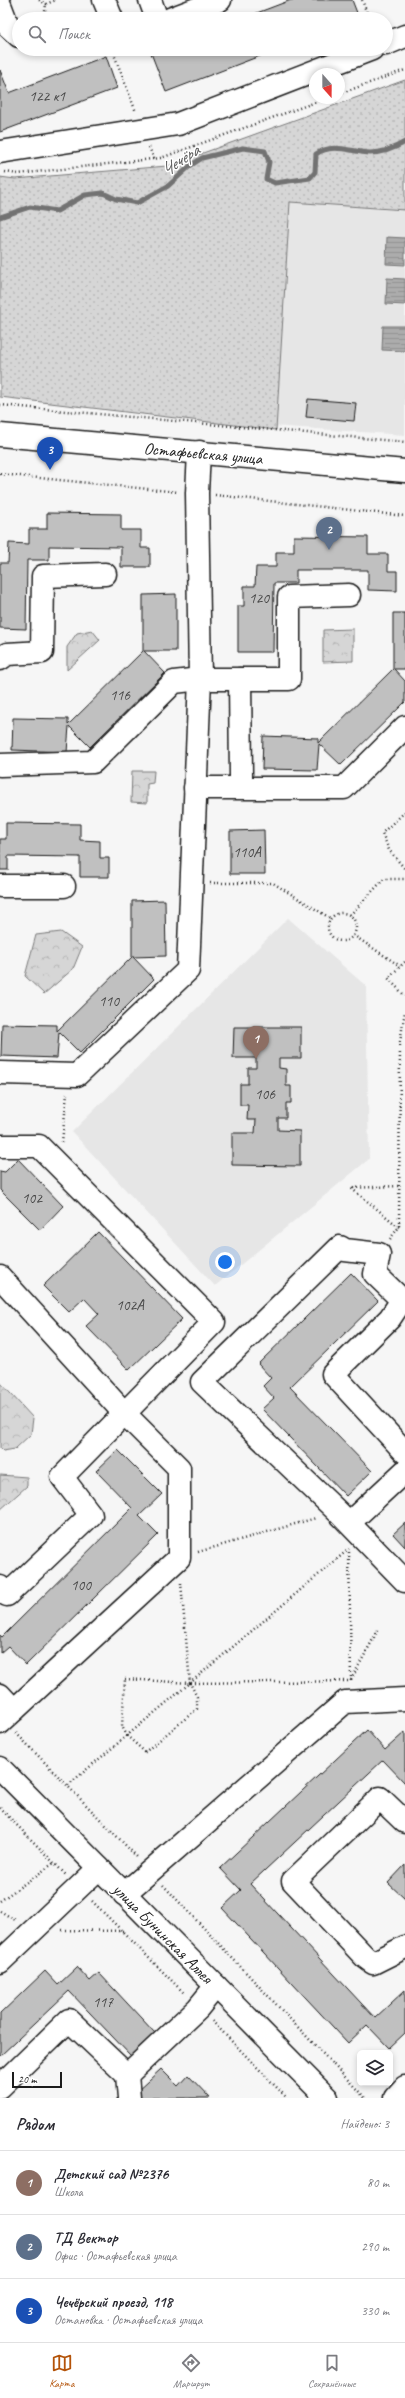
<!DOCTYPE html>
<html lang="ru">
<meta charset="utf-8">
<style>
body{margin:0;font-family:Caveat,sans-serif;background:#f2f2f3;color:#2b2b33}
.controls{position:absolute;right:12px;bottom:12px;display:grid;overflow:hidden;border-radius:6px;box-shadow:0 2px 6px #0003}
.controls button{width:36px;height:36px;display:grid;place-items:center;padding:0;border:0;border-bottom:1px solid #e1e1e2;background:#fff;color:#2b2b33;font:20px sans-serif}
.compass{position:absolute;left:309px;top:68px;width:36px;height:36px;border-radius:50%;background:#fff;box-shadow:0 2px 6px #0003;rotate:159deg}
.scale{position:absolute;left:12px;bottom:10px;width:50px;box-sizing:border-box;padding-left:4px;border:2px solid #1c1c1c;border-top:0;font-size:11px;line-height:14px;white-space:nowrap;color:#1c1c1c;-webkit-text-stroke:3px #fff;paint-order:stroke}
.you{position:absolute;left:225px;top:1262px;width:14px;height:14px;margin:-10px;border:3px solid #fff;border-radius:50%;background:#1a73e8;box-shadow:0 0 0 6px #1a73e833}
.badge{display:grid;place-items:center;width:26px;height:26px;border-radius:50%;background:#b45309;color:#fff;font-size:13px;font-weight:700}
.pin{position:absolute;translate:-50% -33px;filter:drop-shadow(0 1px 2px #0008)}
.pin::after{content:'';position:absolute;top:21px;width:14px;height:12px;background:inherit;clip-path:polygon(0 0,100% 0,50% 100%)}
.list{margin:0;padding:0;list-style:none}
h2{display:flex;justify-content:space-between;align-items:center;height:52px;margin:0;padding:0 16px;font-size:17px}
h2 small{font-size:13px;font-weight:400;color:#7c7c81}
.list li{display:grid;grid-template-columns:26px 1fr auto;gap:12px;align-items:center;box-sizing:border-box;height:64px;padding:0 16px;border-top:1px solid #e1e1e2}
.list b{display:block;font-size:15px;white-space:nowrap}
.list p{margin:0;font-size:13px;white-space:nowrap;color:#7c7c81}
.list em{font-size:13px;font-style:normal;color:#7c7c81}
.icon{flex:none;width:22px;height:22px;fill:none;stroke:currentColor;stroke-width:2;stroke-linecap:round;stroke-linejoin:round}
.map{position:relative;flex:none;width:405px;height:2098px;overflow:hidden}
.search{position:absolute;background:#fff;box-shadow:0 2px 6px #0003;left:12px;right:12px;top:12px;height:44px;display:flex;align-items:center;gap:10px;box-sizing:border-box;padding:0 14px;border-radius:22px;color:#7c7c81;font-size:15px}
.sheet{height:244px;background:#fff}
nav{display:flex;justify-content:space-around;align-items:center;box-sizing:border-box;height:56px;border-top:1px solid #e1e1e2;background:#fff;font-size:11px;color:#7c7c81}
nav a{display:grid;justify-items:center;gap:2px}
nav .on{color:#b45309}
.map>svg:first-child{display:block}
</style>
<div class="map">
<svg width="405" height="2098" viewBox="0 0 405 2098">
<defs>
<pattern id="grass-dots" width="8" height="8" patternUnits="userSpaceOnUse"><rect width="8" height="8" fill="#d6d6d6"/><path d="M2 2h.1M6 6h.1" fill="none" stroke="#b7b7b7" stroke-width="1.8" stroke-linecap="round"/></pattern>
<pattern id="forest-crowns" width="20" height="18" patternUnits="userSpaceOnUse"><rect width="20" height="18" fill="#d6d6d6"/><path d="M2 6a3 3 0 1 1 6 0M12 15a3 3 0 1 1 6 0" fill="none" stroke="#b7b7b7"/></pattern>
<pattern id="water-rules" width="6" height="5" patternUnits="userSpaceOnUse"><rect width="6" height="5" fill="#acacac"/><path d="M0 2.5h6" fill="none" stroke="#939393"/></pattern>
</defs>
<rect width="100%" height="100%" fill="#f6f6f6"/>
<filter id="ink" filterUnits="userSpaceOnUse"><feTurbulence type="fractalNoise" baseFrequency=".025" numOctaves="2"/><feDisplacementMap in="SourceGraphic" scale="8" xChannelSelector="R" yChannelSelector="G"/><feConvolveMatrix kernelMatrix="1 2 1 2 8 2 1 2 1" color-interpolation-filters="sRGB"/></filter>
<g filter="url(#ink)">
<g fill="#e6e6e6">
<polygon points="290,202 405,210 405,435 273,426"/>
<polygon points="288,918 366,986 369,1159 215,1286 72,1132"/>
</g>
<polygon fill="url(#grass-dots)" stroke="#797979" points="405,80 405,210 290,202 276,430 0,397 0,177 15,179 167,166"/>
<g fill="url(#forest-crowns)" stroke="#797979">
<polygon points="353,629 353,661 323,662 323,630"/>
<polygon points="92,630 100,640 67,670 67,647 77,633"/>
<polygon points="132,771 154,771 153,783 147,784 147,803 131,802"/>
<polygon points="61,932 82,947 73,969 44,994 25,976 36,935"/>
<polygon points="0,1382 33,1418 31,1434 15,1449 3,1451 0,1448"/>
<polygon points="0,1475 27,1477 27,1486 0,1510"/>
</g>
<g fill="url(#water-rules)" stroke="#727272">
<polygon points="387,237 405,238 405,265 386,264"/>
<polygon points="387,278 405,279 405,305 386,304"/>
<polygon points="383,326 405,326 405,351 382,350"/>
</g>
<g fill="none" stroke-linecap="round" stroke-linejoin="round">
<path stroke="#727272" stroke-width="5" d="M 0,217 L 30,207 L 57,211 L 85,195 L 103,193 L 116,199 L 137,203 L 168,186 L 190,166 L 202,158 L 243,148 L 265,151 L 269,162 L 266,179 L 275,183 L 310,178 L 315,172 L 316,154 C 333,142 351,152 370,153 C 382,153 395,148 405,142"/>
</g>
<g fill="#c0c0c0" stroke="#1c1c1c">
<polygon points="291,0 352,0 359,18 241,19"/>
<polygon points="163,49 278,49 166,92 151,53"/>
<polygon points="106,56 117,88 0,132 0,70 9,93"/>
<polygon points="308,399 356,403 354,421 306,417"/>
<polygon points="47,513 121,514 121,530 141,530 141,548 150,548 150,567 121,567 121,547 49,546 49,560 27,560 26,629 0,628 0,563 8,563 9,543 29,544 29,529 47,529"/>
<polygon points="294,536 368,537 368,554 388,554 388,571 397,571 397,591 368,590 368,570 296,570 296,583 274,583 273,652 238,652 238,606 244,606 244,586 255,586 256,567 276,567 276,552 294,552"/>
<polygon points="176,594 176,651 144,651 165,673 90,747 69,726 67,752 12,750 13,718 68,719 68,725 143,651 143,595"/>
<polygon points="393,613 405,613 405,669 394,669 405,681 405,702 341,765 319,744 317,770 262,769 263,736 318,738 318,743 393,669"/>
<polygon points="6,823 80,824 80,840 100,841 100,858 109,858 109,877 80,877 80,857 8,856 8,870 0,870 0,839 6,839"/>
<polygon points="264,830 265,874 230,874 230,831"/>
<polygon points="165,900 166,956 133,957 154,979 80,1053 59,1032 57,1058 1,1056 2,1024 57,1025 57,1031 132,957 132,901"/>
<polygon points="234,1027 301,1027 301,1058 279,1058 279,1068 286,1069 286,1086 291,1086 291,1103 286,1103 286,1118 278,1118 278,1130 300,1131 300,1166 232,1165 232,1133 255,1133 256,1120 247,1120 248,1105 240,1105 240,1084 248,1084 248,1068 256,1068 256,1058 233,1058"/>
<polygon points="18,1159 63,1206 40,1230 0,1190 0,1171 5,1172"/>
<polygon points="98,1232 182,1319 129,1370 86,1326 99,1314 84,1298 69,1312 43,1286"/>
<polygon points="351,1273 378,1301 290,1387 372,1471 346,1496 262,1409 274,1398 263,1386 271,1378 258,1364"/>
<polygon points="118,1450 162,1494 139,1516 158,1535 26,1665 8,1646 0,1653 0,1635 2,1637 132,1508 96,1471"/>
<polygon points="405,1523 405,1547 393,1534"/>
<polygon points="367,1730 385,1750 405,1732 405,1783 383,1760 250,1884 375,2018 405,1990 405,2033 389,2048 367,2025 348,2043 222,1908 241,1890 220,1868"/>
<polygon points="405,1865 405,1899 388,1883"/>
<polygon points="77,1967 90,1981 99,1973 155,2033 131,2056 69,1991 0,2056 0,2014 45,1971 58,1985"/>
<polygon points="161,2069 178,2086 188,2075 210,2098 142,2098 136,2092"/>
</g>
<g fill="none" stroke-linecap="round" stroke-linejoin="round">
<g stroke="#1c1c1c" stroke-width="25">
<g id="minor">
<polyline points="104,0 112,19"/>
<polyline points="150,0 157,19"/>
<polyline points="0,5 8,26 19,36"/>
<polyline points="170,19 220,0"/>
<polyline points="386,44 405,36"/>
<polyline points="0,152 178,124 372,49"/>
<polyline points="0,435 405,471"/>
<polyline points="0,659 7,654 42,652 43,576 105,574"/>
<polyline points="240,679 241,777"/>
<polyline points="0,765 93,762 174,682 200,679 289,679 289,597 349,595"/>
<polyline points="195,788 344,788 405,727"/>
<polyline points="0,886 64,886"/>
<polyline points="0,1073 77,1075 188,970 200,679 197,493 199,452"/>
<polyline points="0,1146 39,1146 214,1322 62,1477 91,1515 7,1595 0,1587"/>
<polyline points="0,1277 125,1414 179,1468 179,1558 0,1723"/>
<polyline points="405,1452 333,1374 390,1318 402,1300 375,1274 379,1254 345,1250 340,1247 202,1382 338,1512 405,1581"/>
<polyline points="349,1523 405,1471"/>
<polyline points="0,1695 14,1710"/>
<polyline points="0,1768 327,2098"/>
<polyline points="405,1822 380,1798 293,1881 365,1957 373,1963 405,1947"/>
<polyline points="124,1894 345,1702 405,1699"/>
<polyline points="0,1962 99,1868"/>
<polyline points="127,2075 198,2008 216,1986"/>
<polyline points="0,2087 69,2020 127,2075 129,2098"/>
<polyline points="395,2098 405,2087"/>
</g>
</g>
<g stroke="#1c1c1c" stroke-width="2.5" stroke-dasharray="1 3" stroke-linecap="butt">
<polyline points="39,0 46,4 56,0"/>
<polyline points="362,0 369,19"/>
<polyline points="44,19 46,4"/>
<polyline points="112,49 136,112"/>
<polyline points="339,94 405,70"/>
<polyline points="149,147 154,159"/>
<polyline points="5,172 18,174 161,158 327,98"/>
<polyline points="0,405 405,442"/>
<polyline points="0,474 178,492"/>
<polyline points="215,495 405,516"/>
<polyline points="405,812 382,833 389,850 405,869"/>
<polyline points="210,883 273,883 330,918"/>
<circle cx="342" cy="927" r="14"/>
<polyline points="350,915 384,879 405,879"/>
<polyline points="353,935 400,966"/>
<polyline points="405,962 388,978 405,996"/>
<polyline points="62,1142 67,1094"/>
<polyline points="399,1227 351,1188 399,1186"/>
<polyline points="390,1239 399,1227 400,1042 405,1011"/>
<polyline points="198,1552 316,1518"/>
<polyline points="349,1552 351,1681"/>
<polyline points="181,1583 190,1683 349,1549"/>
<polygon points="125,1679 190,1683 197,1697 197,1709 145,1752 127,1736 122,1726"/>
<polyline points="351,1680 378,1630"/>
<polyline points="16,1733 138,1858"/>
<polyline points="68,1785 190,1683 351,1681"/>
<polyline points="0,1808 66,1875"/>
<polyline points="163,1885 365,2098"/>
<polyline points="0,1901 54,1863"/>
<polyline points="92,1901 185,1994"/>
<polyline points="0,1911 17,1921"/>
<polyline points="62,1930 124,1931"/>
<polyline points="212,2021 287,2098"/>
</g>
<use href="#minor" stroke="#fff" stroke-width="22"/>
</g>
</g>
<g text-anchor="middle" stroke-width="3" stroke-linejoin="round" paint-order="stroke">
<g font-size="15" fill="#454545">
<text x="47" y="101">122 к1</text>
<text x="259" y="603">120</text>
<text x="120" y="700">116</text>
<text x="247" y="857">110А</text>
<text x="109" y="1006">110</text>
<text x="265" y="1099">106</text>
<text x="32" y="1203">102</text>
<text x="130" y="1310">102А</text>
<text x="81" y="1590">100</text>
<text x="103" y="2007">117</text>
</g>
<g font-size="17" fill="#1c1c1c" stroke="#fff">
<text transform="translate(203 453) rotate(5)" y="6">Остафьевская улица</text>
<text transform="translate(163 1933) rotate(45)" y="6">улица Бунинская Аллея</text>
</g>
<g font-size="18" font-style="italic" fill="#5d5d5d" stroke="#fff">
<text transform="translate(180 160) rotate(-34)" y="6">Чечёра</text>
</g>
</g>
</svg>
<div class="controls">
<button><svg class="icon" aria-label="layers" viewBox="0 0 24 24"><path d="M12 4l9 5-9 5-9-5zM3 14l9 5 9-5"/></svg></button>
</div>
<svg class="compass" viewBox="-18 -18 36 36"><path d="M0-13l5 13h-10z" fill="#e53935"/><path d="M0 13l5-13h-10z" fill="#7c7c81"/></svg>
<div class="scale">20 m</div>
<div class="you"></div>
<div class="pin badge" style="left:256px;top:1059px;background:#8d6e63">1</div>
<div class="pin badge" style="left:329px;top:550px;background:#5c6f8a">2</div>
<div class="pin badge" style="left:50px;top:470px;background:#1a4fb4">3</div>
<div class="search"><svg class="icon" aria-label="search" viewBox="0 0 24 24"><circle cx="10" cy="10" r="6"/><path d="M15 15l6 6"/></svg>Поиск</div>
</div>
<section class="sheet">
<h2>Рядом<small>Найдено: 3</small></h2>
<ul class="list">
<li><span class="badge" style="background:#8d6e63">1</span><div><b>Детский сад №2376</b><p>Школа</p></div><em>80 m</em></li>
<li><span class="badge" style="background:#5c6f8a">2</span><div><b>ТД Вектор</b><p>Офис · Остафьевская улица</p></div><em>290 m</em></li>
<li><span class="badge" style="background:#1a4fb4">3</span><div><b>Чечёрский проезд, 118</b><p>Остановка · Остафьевская улица</p></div><em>330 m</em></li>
</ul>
</section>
<nav>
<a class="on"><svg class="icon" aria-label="map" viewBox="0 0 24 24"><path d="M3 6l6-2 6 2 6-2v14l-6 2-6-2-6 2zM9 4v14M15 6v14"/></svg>Карта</a>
<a><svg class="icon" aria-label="directions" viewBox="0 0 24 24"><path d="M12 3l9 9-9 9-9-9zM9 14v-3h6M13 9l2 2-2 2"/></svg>Маршрут</a>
<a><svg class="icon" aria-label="saved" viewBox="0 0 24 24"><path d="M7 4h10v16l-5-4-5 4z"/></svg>Сохранённые</a>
</nav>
